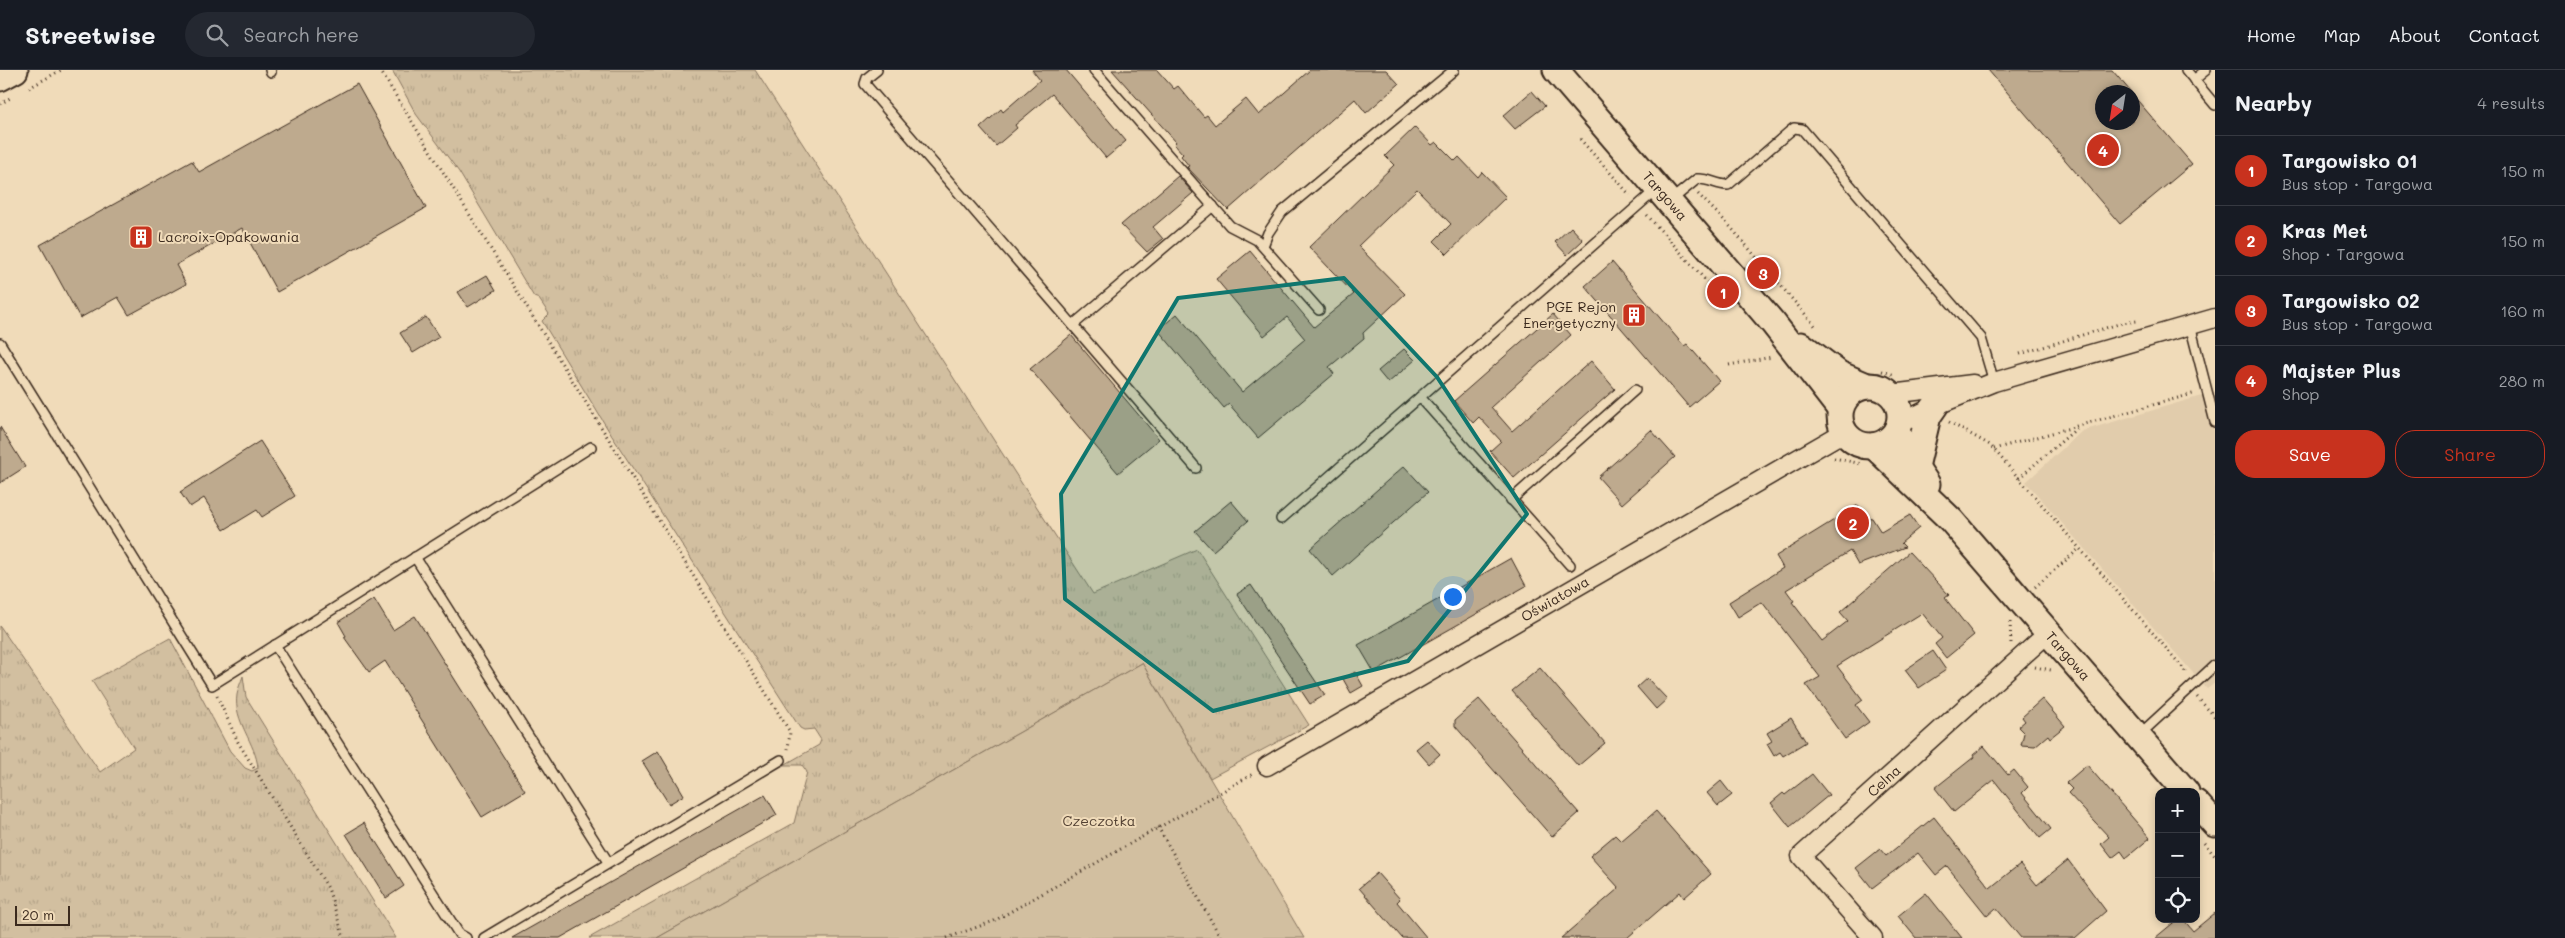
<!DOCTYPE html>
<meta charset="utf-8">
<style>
body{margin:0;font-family:Mali,sans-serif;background:#242831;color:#f1f3f6}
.controls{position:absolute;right:15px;bottom:15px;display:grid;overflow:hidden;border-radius:10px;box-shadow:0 2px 8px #0003}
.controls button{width:45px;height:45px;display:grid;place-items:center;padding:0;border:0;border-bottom:1px solid #363941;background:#171b24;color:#f1f3f6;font:25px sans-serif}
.compass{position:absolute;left:2095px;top:15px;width:45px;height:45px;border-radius:50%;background:#171b24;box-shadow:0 2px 8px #0003;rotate:210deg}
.scale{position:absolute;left:15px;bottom:12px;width:55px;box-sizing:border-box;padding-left:5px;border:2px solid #3b2a1e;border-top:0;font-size:14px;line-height:18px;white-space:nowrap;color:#3b2a1e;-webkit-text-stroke:4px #f0dbb9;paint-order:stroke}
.you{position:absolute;left:1452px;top:526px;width:18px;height:18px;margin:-12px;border:4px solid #fff;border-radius:50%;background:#1a73e8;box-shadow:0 0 0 8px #1a73e833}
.badge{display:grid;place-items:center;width:32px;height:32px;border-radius:50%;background:#c8321e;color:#fff;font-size:16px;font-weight:700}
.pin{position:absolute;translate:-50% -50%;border:2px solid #fff;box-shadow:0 1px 5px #0006}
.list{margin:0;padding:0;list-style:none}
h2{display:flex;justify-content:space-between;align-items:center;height:65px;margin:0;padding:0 20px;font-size:21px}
h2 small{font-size:16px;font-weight:400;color:#9ea1a6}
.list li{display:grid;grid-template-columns:32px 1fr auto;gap:15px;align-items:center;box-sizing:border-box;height:70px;padding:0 20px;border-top:1px solid #363941}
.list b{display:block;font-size:19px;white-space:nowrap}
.list p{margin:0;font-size:16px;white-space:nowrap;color:#9ea1a6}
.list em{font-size:16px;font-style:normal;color:#9ea1a6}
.actions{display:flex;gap:10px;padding:15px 20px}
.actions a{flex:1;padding:11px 0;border:1px solid #c8321e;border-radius:20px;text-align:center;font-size:18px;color:#c8321e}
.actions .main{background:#c8321e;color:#fff}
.icon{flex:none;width:28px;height:28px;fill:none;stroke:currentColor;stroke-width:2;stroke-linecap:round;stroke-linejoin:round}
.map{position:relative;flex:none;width:2215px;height:868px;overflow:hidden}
header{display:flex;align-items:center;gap:30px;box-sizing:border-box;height:70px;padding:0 25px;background:#171b24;border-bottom:1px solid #363941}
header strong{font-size:24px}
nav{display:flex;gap:28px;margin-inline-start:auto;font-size:18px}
.search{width:350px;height:45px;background:#242831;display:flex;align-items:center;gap:12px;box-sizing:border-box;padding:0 18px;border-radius:28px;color:#9ea1a6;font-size:19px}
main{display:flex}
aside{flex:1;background:#171b24}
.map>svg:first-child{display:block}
</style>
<header>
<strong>Streetwise</strong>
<div class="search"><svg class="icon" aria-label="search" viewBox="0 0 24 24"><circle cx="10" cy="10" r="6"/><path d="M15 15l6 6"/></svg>Search here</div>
<nav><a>Home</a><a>Map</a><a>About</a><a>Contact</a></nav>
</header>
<main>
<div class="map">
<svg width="2215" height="868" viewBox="0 0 2215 868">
<defs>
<pattern id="grass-tufts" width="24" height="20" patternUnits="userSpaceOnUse" patternTransform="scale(1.25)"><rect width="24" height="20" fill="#d2bfa0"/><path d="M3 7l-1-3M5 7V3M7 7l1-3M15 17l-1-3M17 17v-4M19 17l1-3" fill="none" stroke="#b5a489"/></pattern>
</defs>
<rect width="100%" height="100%" fill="#f0dbb9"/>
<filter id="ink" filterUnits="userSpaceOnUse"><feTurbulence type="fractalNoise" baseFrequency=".02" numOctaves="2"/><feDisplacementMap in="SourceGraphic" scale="10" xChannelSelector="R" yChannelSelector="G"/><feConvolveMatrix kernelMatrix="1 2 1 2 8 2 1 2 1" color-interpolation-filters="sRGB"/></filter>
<g filter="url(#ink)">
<polygon fill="#e1ccac" points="2215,322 2215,613 2207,619 2026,412 2082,361"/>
<g fill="url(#grass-tufts)" stroke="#86745f">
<polygon points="392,0 755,0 1093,524 1197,479 1309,655 1210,708 1142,593 657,868 589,868 794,753 807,702 802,695 784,695 819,675 821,670 814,659 804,660 800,658 612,366 542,251 549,244 539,229 534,227 459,102 416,44"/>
<path d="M 0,556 L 100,702 L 134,678 L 92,611 L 170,568 L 230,681 L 245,698 L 252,701 L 258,698 C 256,673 233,651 237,625 C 238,618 241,612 243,606 L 246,627 L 396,868 L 0,868 Z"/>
</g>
<polygon fill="#d2bfa0" stroke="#86745f" points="1142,593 1304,868 657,868"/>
<g fill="#beaa8e" stroke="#3b2a1e">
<polygon points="1032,0 1066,0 1126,71 1106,88 1052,24 1015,55 1017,58 996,76 980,58 1001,39 1003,42 1040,10"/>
<polygon points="1112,0 1157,0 1174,19 1178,16 1204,47 1207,45 1215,55 1246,29 1259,45 1310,0 1386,0 1399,14 1366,43 1355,29 1228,140 1187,97 1189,96 1181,86 1183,84 1174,74 1176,72"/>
<polygon points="1988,0 2112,0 2131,22 2102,22 2102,52 2132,52 2132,24 2192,94 2120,154"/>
<polygon points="357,14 426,138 277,222 242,158 176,195 186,214 129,245 118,227 80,248 40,175 192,91 199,102"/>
<polygon points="1532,21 1545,36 1515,59 1503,46"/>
<polygon points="1415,57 1432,75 1436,72 1455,91 1459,87 1478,107 1482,102 1506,127 1447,184 1434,171 1451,154 1417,119 1358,176 1405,224 1363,263 1364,268 1329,297 1334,304 1258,368 1229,334 1224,338 1158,260 1177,244 1242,322 1305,269 1287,247 1264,266 1216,209 1250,181 1314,257 1354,224 1309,177 1394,95 1385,86"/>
<polygon points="1178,106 1193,123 1153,157 1163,169 1147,182 1121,155"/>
<polygon points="1571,157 1583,170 1567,185 1555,172"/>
<polygon points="1612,192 1684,276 1687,274 1719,311 1689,337 1585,216"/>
<polygon points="487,205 496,220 468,237 458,222"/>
<polygon points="1553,244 1571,265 1491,337 1512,361 1591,291 1615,319 1514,408 1490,381 1501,371 1479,347 1473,353 1454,331"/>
<polygon points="426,247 439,267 413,283 400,263"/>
<polygon points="1071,265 1159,369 1118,403 1030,299"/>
<polygon points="1404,279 1415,290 1388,313 1378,301"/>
<polygon points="0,357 25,397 0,413"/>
<polygon points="1651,360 1675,387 1622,434 1598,407"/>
<polygon points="260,371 295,426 262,447 257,440 224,460 204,428 190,437 180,422"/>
<polygon points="1404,396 1428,422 1333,506 1310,479"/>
<polygon points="1231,431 1248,451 1213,481 1195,461"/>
<polygon points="1858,435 1866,447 1872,448 1881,462 1910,445 1919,458 1901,473 1905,477 1858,495 1850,481 1786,520 1794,531 1792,532 1822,571 1848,551 1840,542 1909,482 1949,525 1945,528 1974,565 1946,588 1935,574 1942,568 1922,543 1837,596 1863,630 1856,635 1869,652 1845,669 1806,615 1820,607 1762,532 1738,547 1729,532 1783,498 1776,486 1839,447 1840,443 1845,443"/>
<polygon points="1511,488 1526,516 1374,602 1358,575"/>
<polygon points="1251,515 1325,625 1310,634 1237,524"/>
<polygon points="374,529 393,560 415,546 525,721 482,747 385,591 369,602 344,567 346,566 338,552"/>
<polygon points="1933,581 1946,600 1919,618 1905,600"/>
<polygon points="1540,598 1605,673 1578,696 1512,621"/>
<polygon points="1355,602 1363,616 1351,623 1343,609"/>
<polygon points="1647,608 1667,629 1656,639 1637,617"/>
<polygon points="1479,629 1579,743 1552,767 1455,656 1455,650"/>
<polygon points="2042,629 2065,656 2050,668 2048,665 2035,676 2021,675 2024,663 2018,657 2025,651 2022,647"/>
<polygon points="1791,648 1806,672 1783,686 1780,682 1774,686 1767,674 1772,671 1767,663"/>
<polygon points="1427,670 1440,684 1429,694 1416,679"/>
<polygon points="1984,676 2008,705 2014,700 2028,717 2022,723 2051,759 2040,768 1994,710 1954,742 1935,718 1974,687 1973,685"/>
<polygon points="658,681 684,725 669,734 642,691"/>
<polygon points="2087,695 2150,768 2126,788 2121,781 2112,788 2101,774 2109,767 2068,723 2072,719 2066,713"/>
<polygon points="1812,704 1829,725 1790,757 1771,733 1783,723 1785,725"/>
<polygon points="1721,711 1732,725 1718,736 1707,723"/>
<polygon points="765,725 777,745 560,868 512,868"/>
<polygon points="1656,741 1711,804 1684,828 1680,822 1627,868 1561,868 1619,818 1590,786 1615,765 1621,771"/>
<polygon points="1934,747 1990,818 2020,794 2037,815 2068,790 2106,841 2075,868 2021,868 1996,838 1987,846 1947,796 1936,805 1918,783 1872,818 1856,798 1880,779 1886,786"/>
<polygon points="364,753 404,816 386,828 346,764"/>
<polygon points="1377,803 1400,829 1397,832 1427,868 1402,868 1359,818"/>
<polygon points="1926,823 1962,868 1916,868 1898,846"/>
<polygon points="2215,843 2215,868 2155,868 2178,849 2183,849 2193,861"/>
</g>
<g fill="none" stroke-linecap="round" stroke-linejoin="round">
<g stroke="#3b2a1e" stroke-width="12">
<g id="lane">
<polyline points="270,0 271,2"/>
<polyline points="877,0 867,8 865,14 1196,398"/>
<polyline points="1094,0 1230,156 1257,170 1319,240"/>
<polyline points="2186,0 2215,35"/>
<polyline points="2194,10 2206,0"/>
<path d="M 1669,132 L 1697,109 C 1708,108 1717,115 1728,115 L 1789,62 L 1794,58 L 1802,59 L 1981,268 L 1994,312"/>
<polyline points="1263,176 1268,163 1282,142 1454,0"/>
<polyline points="1073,255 1213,136"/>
<polyline points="2190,255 2215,352"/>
<polyline points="0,273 212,615 591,377"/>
<polyline points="1420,327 1570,495"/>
<polyline points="1511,430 1635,320"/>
<polyline points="1281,449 1657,119"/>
<polyline points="415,487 608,792"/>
<polyline points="275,575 459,864 466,868"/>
<polyline points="2138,666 2215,595"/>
<polyline points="484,868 781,690"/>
</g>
</g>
<g stroke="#3b2a1e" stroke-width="21">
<g id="street">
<polyline points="1891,324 1973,314"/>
<polyline points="1899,354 1935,336 1994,312 2215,248"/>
<polyline points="1267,696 1844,362"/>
<polyline points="1873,868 1801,786 2048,563"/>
</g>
</g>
<g stroke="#3b2a1e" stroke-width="29">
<g id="secondary">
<polyline points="1556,0 1773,253 1840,339"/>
<polyline points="0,8 15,0"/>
<polyline points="1801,275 1839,304 1867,316"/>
<circle cx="1870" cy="346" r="30"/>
<polyline points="1897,360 1903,378 1927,414"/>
<polyline points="1874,376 1951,450 2186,722"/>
<polyline points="1916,397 1928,346 1935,336"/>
<polyline points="2196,733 2215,754"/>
</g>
</g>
<g stroke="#3b2a1e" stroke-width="3" stroke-dasharray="1 4" stroke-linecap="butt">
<polyline points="380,0 790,662 788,679"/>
<polyline points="29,18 61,0"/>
<polyline points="0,34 10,28"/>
<polyline points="1580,69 1630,125"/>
<polyline points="1698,124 1727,153 1817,258"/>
<polyline points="1647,145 1708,213"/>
<polyline points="2020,284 2122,253 2137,251"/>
<polyline points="1729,295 1772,287"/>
<polyline points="1882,301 1895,305"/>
<polyline points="1949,352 1990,375 2184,599 2186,604"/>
<polyline points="1994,379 2196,323"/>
<polyline points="1834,388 1862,394"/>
<polyline points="2019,408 2077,358"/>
<polyline points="2035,517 2080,478"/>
<polyline points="2010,552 2011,574"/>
<polyline points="2035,597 2051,600"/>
<polyline points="217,626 238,672 328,818 344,868"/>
<polyline points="2197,627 2215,647"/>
<polyline points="1158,757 1221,868"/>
<polyline points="2204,773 2215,786"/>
<polyline points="947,868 994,851 1253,704"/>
</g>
<use href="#lane" stroke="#f0dbb9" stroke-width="9"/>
<use href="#street" stroke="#f0dbb9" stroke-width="18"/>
<use href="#secondary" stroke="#f0dbb9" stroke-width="25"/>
</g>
</g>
<path fill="#0f766e" fill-opacity="0.2" stroke="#0f766e" stroke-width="4" stroke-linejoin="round" d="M 1344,208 L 1437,307 L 1527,444 L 1408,591 L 1213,641 L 1065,529 L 1061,424 L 1178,228 Z"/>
<defs>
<g id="building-square" transform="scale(1.25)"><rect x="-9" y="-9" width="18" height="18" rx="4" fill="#c8321e" stroke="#f0dbb9"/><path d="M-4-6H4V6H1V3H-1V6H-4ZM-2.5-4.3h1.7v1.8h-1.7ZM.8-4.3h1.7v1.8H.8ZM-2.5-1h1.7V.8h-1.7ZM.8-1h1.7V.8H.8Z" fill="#fff"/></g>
</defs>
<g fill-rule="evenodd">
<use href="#building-square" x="141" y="167"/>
<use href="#building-square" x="1634" y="245"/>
</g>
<g text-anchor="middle" stroke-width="4" stroke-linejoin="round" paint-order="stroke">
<g font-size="14" fill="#3b2a1e" stroke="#f0dbb9">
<text transform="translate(1665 126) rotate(49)" y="5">Targowa</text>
<text transform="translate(1555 529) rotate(-30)" y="5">Oświatowa</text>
<text transform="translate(2068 586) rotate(49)" y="5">Targowa</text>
<text transform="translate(1884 711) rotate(-42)" y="5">Celna</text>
</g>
<g font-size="14" fill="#3b2a1e" stroke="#f0dbb9" text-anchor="start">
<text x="158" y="172">Lacroix-Opakowania</text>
<text x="1616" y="242" text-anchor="end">PGE Rejon<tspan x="1616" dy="16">Energetyczny</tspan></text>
</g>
<g font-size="14" fill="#524032" stroke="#f0dbb9">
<text x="1099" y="756">Czeczotka</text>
</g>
</g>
</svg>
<div class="controls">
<button>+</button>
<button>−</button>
<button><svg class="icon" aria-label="locate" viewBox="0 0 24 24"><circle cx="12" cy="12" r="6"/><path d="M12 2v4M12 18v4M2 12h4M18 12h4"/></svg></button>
</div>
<svg class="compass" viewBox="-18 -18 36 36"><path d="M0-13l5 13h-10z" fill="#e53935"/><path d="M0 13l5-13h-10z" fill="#9ea1a6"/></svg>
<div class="scale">20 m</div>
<div class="you"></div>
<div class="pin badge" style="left:1723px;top:222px">1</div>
<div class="pin badge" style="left:1853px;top:453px">2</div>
<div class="pin badge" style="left:1763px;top:203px">3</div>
<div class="pin badge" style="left:2103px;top:80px">4</div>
</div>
<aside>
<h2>Nearby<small>4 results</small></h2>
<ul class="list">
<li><span class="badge">1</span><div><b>Targowisko 01</b><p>Bus stop · Targowa</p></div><em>150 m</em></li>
<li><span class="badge">2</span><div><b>Kras Met</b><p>Shop · Targowa</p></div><em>150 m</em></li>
<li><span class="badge">3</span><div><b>Targowisko 02</b><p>Bus stop · Targowa</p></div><em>160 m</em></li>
<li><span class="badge">4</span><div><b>Majster Plus</b><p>Shop</p></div><em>280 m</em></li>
</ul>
<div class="actions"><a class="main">Save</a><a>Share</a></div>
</aside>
</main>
